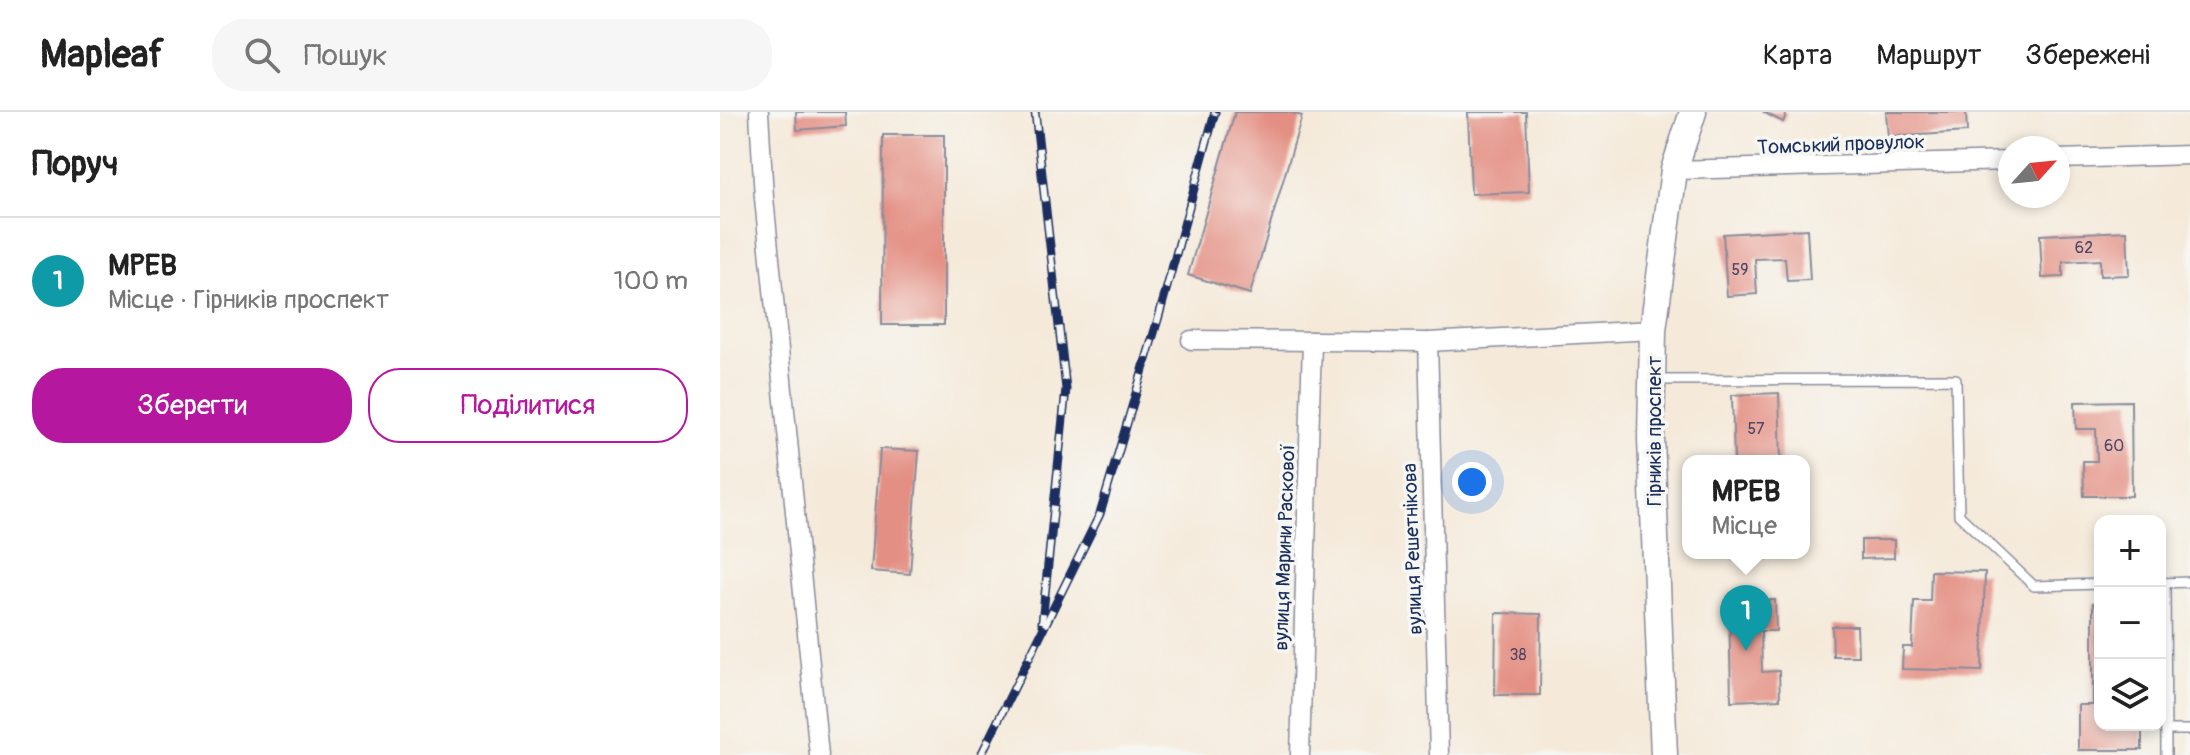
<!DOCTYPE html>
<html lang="uk">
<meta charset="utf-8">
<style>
body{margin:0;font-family:Pangolin,sans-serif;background:#f6f6f6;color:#222}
.controls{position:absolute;right:24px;bottom:24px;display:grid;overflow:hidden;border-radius:16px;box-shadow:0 4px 12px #0003}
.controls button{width:72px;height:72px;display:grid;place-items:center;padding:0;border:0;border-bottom:2px solid #e0e0e0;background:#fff;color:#222;font:40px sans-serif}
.compass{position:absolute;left:1278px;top:24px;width:72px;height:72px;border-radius:50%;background:#fff;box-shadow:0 4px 12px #0003;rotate:63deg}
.you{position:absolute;left:752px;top:370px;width:28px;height:28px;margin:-20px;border:6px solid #fff;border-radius:50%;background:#1a73e8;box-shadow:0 0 0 12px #1a73e833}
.badge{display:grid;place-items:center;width:52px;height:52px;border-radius:50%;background:#b5179e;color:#fff;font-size:26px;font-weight:700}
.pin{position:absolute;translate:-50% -66px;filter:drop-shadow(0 2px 4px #0008)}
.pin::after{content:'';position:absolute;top:42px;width:28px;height:24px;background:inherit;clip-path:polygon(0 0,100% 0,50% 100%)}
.popup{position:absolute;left:962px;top:343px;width:128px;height:104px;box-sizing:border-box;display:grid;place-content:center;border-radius:16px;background:#fff;filter:drop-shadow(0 2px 6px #0005);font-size:26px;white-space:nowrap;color:#767676}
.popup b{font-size:30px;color:#222}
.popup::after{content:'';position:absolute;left:50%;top:100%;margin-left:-16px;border:16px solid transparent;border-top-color:#fff}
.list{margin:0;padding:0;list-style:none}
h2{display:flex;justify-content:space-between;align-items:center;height:104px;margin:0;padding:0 32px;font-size:34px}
h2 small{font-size:26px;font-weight:400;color:#767676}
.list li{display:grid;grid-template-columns:52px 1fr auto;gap:24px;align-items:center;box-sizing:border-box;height:128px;padding:0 32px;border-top:2px solid #e0e0e0}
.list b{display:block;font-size:30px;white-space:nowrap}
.list p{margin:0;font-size:26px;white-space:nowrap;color:#767676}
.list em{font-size:26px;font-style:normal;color:#767676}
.actions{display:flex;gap:16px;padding:24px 32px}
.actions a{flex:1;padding:18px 0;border:2px solid #b5179e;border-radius:32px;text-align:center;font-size:28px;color:#b5179e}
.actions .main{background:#b5179e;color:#fff}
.icon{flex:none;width:44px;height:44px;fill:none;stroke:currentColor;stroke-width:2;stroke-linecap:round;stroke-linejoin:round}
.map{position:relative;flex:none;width:1470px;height:643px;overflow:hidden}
header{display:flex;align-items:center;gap:48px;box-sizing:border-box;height:112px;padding:0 40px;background:#fff;border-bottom:2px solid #e0e0e0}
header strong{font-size:38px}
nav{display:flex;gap:44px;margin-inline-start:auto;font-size:28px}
.search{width:560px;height:72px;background:#f6f6f6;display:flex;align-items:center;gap:20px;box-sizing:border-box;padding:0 28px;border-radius:32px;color:#767676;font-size:30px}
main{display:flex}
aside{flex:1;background:#fff}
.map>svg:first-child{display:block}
</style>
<header>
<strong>Mapleaf</strong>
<div class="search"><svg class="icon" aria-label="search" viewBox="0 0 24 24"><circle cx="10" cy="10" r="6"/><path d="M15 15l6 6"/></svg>Пошук</div>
<nav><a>Карта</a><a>Маршрут</a><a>Збережені</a></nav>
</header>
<main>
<aside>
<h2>Поруч<small></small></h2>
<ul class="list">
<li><span class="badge" style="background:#0f9aa8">1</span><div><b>МРЕВ</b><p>Місце · Гірників проспект</p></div><em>100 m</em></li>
</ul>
<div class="actions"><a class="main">Зберегти</a><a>Поділитися</a></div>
</aside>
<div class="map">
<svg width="1470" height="643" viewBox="0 0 1470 643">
<rect width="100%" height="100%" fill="#f6f6f2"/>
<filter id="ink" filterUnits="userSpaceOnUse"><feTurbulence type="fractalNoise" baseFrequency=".0125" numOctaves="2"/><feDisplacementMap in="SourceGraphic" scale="16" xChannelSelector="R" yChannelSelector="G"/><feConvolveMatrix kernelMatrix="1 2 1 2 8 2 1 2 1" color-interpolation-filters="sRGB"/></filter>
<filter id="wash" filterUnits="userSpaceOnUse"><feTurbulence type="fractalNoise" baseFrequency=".006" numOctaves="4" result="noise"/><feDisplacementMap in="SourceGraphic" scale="32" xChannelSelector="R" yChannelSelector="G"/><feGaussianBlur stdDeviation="1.8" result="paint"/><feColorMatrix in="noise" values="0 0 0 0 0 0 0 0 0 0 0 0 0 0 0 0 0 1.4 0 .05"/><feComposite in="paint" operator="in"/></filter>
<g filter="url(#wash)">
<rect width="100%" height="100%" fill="#f5eada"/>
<g id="blocks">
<g fill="#e48f83">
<polygon points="76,0 125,0 126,14 77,18"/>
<polygon points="515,0 569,0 582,4 530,182 468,163"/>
<polygon points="748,0 806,0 809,80 751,82"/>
<polygon points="1043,0 1067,0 1063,10"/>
<polygon points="1166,0 1246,0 1247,20 1168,25"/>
<polygon points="163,23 224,23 224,213 162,213"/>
<polygon points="1087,117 1090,168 1067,169 1065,146 1035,147 1037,182 1007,184 1003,122"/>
<polygon points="1407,119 1409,163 1380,164 1380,148 1343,150 1343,165 1322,166 1320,123"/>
<polygon points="1059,281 1061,349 1014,349 1012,283"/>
<polygon points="1411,289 1412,384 1364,384 1363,349 1377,349 1376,317 1356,317 1355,290"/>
<polygon points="160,337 199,339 190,462 151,459"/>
<polygon points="1141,428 1174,428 1174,446 1141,447"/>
<polygon points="1211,459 1265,460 1262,559 1182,557 1183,535 1192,535 1194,489 1210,489"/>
<polygon points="1055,488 1056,519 1041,519 1042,560 1059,559 1060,587 1011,589 1009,489"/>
<polygon points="1373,491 1380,491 1380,613 1422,613 1422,638 1358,638 1358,593 1373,593"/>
<polygon points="776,501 821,502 820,583 775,583"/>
<polygon points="1112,514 1137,514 1138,544 1113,544"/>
</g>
</g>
</g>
<g filter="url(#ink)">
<use href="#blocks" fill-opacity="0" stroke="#888c9c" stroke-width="2"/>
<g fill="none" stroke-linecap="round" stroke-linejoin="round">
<g stroke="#888c9c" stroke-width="12">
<g id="service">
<polyline points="936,268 1236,267 1239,403 1314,474 1380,472"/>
<polyline points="1440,471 1470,470"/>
<polyline points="1445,471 1446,643"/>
<polyline points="1446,618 1470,618"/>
</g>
</g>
<g stroke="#888c9c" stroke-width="21">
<g id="minor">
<polyline points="39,0 44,86 99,643"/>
<polyline points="1338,47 1470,43"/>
<polyline points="954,58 1290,49"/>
<polyline points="471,228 708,230 933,218"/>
<polyline points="708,230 719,643"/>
<polyline points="580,643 592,229"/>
</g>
</g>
<g stroke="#888c9c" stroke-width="29">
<polyline id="secondary" points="944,643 931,327 933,218 954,58 973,0"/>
</g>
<use href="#service" stroke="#fff" stroke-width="9"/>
<use href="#minor" stroke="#fff" stroke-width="18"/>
<use href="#secondary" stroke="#fff" stroke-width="26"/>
<g stroke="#1b2f5e" stroke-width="9">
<g id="rail">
<polyline points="315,0 346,277 322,511"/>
<polyline points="261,643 380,402 439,204 495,0"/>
</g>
</g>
<use href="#rail" stroke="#f6f6f2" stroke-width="6" stroke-dasharray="18" stroke-linecap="butt"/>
</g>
</g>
<g text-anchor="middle" stroke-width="7" stroke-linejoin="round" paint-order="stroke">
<g font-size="16" fill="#4d4767">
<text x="1364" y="141">62</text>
<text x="1020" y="163">59</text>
<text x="1036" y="322">57</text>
<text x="1394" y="339">60</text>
<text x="798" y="548">38</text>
</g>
<g font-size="20" fill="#1b2f5e" stroke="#f6f6f2">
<text transform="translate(1121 32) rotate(-2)" y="7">Томський провулок</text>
<text transform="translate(934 319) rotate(-90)" y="7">Гірників проспект</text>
<text transform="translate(564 435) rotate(-88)" y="7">вулиця Марини Раскової</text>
<text transform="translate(692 437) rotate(-92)" y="7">вулиця Решетнікова</text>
</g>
</g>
</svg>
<div class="controls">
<button>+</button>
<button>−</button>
<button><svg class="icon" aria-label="layers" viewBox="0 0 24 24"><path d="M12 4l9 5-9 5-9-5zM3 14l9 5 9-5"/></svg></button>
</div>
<svg class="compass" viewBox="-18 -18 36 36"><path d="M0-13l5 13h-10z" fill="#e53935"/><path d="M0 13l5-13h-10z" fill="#767676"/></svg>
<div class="you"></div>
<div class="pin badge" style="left:1026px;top:539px;background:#0f9aa8">1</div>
<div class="popup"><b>МРЕВ</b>Місце</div>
</div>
</main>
